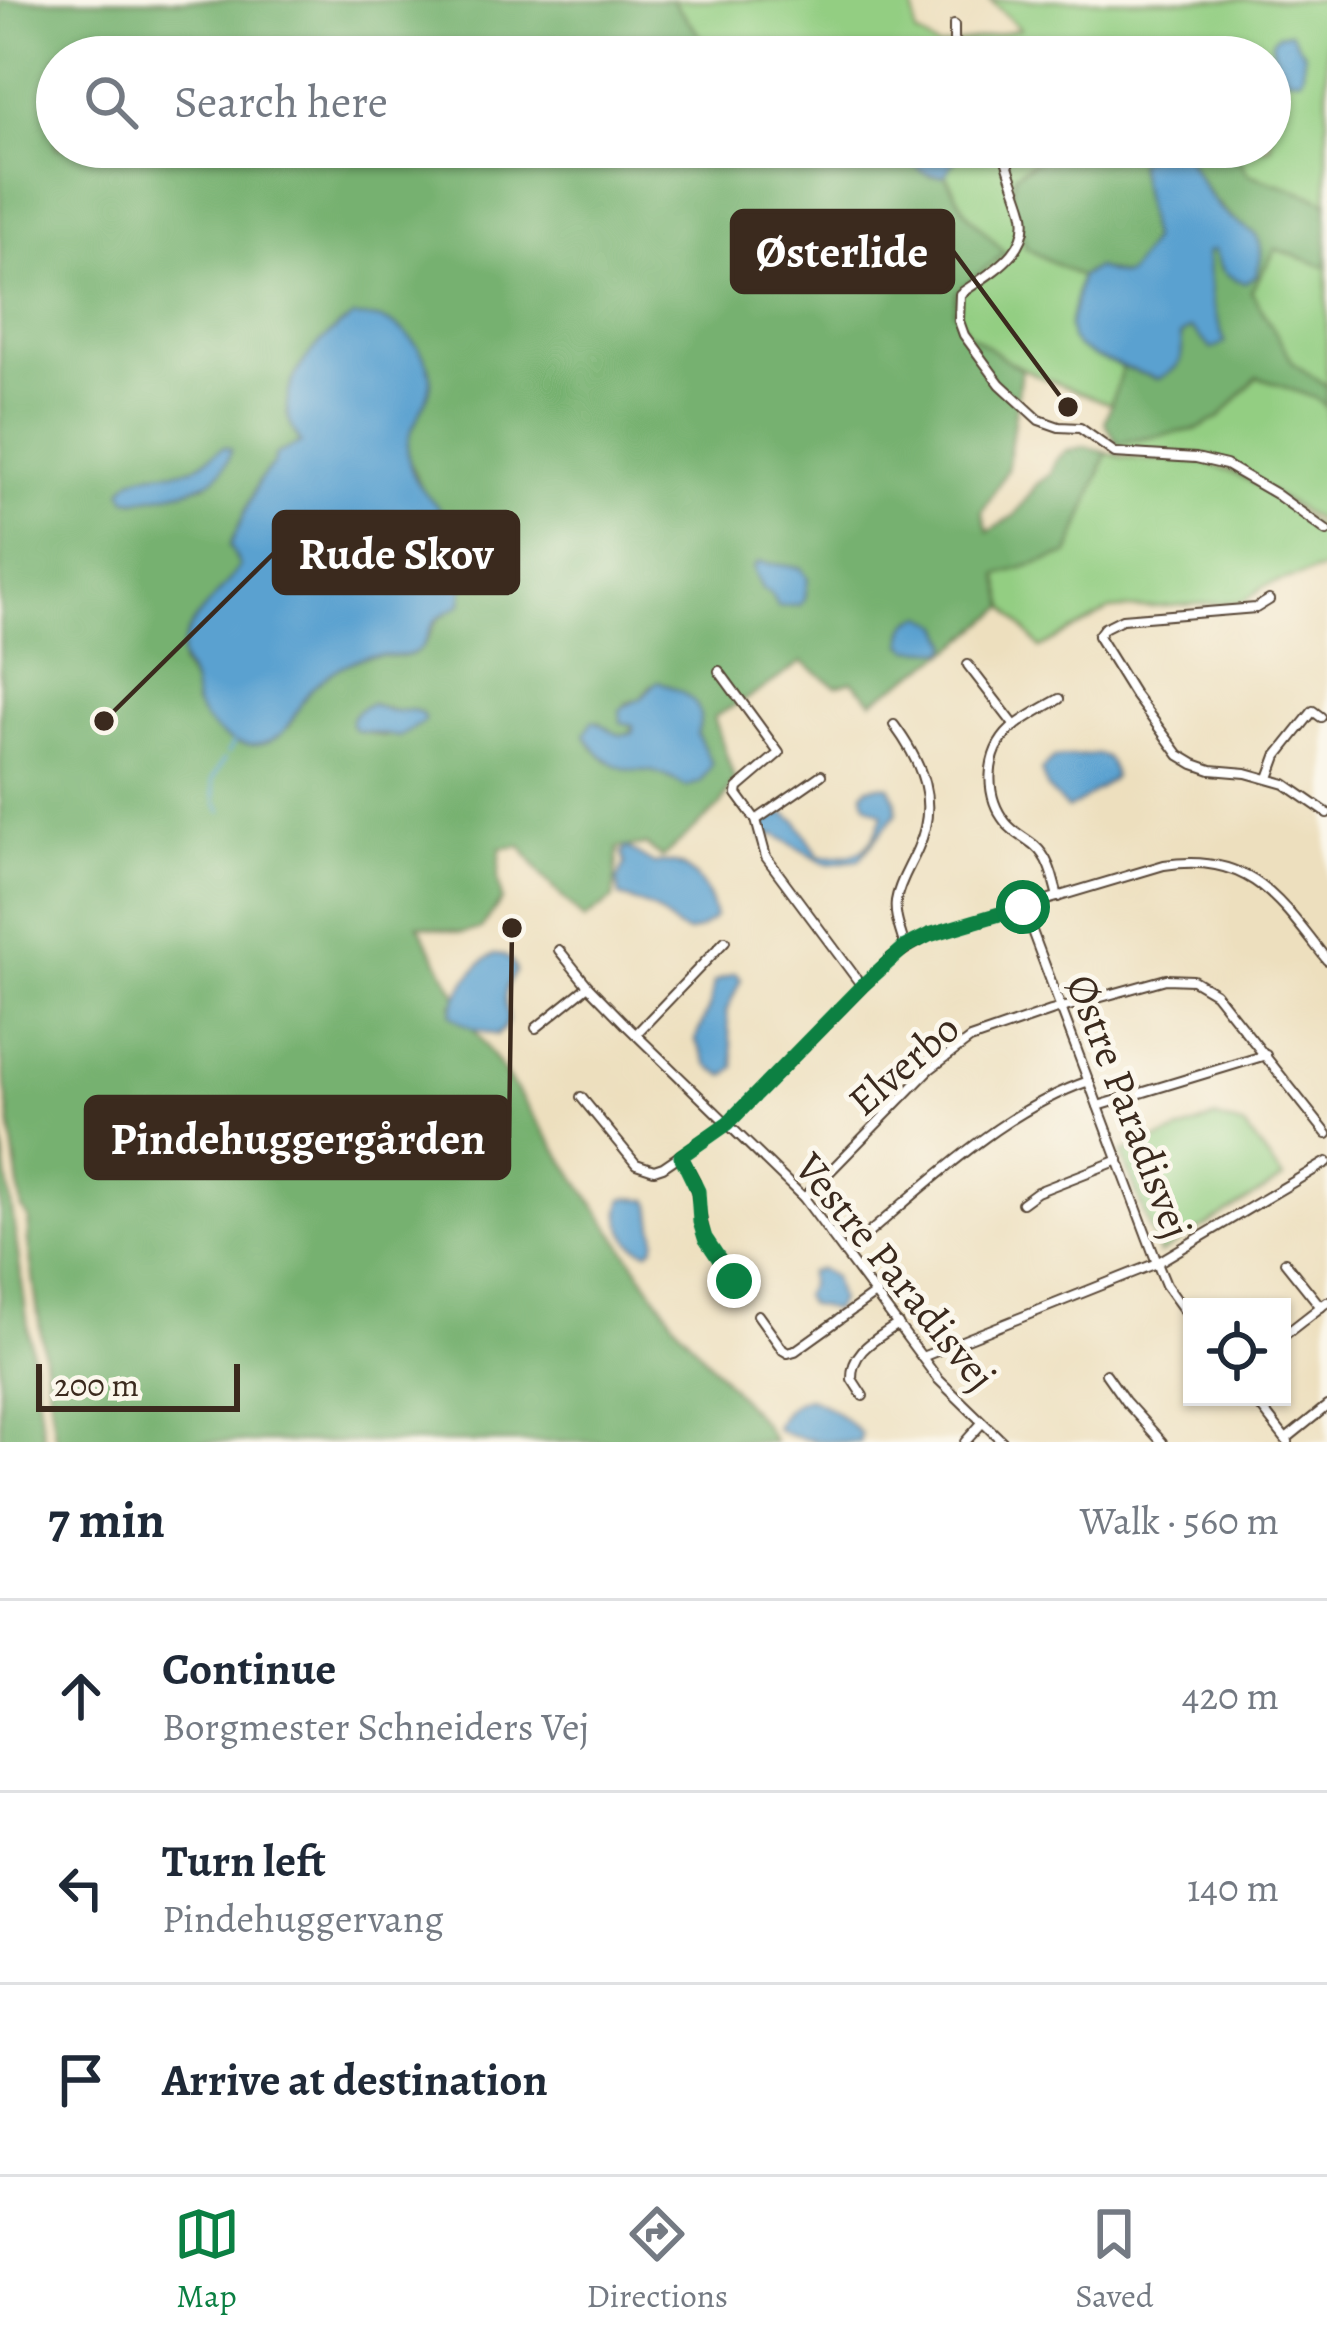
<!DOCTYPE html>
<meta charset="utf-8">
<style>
body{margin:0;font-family:Alegreya,serif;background:#f2f2f3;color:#1f2937}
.controls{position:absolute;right:36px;bottom:36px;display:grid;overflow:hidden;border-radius:0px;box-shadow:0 3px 9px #0004}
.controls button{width:108px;height:108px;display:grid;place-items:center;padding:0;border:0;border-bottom:3px solid #e0e1e3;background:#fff;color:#1f2937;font:60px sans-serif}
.scale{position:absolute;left:36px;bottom:30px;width:204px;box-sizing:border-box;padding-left:12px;border:6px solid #3b2a1e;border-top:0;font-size:33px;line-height:42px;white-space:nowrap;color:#3b2a1e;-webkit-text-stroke:9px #fbf7ec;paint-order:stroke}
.stop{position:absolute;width:36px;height:36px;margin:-27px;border:9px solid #0b8043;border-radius:50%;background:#fff}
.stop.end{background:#0b8043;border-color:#fff;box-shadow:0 3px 12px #0008}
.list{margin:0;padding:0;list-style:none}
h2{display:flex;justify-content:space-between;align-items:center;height:156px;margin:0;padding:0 48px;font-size:51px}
h2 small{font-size:39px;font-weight:400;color:#747a83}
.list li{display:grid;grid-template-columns:78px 1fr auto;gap:36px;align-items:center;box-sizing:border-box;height:192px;padding:0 48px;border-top:3px solid #e0e1e3}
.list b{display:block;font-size:45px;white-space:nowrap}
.list p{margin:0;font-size:39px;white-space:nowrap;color:#747a83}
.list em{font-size:39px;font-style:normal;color:#747a83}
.icon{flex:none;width:66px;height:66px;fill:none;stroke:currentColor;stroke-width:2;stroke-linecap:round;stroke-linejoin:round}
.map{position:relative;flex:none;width:1327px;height:1442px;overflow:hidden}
.search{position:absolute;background:#fff;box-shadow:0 3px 9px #0004;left:36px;right:36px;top:36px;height:132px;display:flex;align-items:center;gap:30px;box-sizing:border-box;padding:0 42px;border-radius:66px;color:#747a83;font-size:45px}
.sheet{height:732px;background:#fff}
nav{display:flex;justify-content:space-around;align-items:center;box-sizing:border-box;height:168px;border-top:3px solid #e0e1e3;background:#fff;font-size:33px;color:#747a83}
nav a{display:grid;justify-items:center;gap:6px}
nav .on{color:#0b8043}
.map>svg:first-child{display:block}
</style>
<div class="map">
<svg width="1327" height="1442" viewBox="0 0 1327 1442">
<rect width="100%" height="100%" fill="#fbf7ec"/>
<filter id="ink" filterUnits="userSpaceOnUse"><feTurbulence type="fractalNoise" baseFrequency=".00833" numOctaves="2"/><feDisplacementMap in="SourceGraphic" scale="24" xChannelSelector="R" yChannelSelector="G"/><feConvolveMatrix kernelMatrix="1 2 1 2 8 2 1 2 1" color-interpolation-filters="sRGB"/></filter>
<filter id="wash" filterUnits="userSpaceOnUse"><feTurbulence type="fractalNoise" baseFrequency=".004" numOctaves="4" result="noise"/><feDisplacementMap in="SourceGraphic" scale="48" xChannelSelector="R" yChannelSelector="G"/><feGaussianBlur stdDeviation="2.7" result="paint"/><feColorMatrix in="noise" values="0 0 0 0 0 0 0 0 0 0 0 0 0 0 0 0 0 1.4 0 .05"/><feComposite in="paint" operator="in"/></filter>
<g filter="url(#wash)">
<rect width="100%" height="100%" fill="#eddfbe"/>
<g fill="#93ce82" stroke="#677c50" stroke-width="3">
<polygon points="672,0 913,0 916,34 939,48 1020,29 990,0 1327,0 1327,203 1317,197 1248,174 1240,161 1239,147 1270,147 1270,57 1232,57 1221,34 1183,57 803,57 771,48 739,57 717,57"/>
<path d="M 908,147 L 1059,147 L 1015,174 L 1026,248 L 1080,277 L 1069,327 L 1095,357 L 1123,367 L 1111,404 C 1073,390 965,354 954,312 C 954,311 956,293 956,292 L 1005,253 L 966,212 L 946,175 Z"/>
<polygon points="1276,249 1327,267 1327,386 1294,365 1251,291"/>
<polygon points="1257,377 1315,398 1327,407 1327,526 1212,456 1116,451 1117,443 1198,429 1220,417"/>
<path d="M 1107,453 C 1135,463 1164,458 1193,461 C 1243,467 1287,507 1327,535 L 1327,568 L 1264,586 L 1245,601 L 1110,610 L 1040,648 L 1006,607 L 997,575 L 1069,554 Z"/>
<polygon points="1215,1118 1245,1127 1283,1179 1159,1254 1122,1153"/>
</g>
<g fill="#76b170" stroke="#586e47" stroke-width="3" fill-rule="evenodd">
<path d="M 0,0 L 672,0 L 717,57 L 57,57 L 57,147 L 908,147 L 909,153 L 930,176 L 945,175 L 966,212 L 1005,253 L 956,292 L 954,311 L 968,333 L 1021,370 L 1007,470 L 982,512 L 988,532 L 1014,516 L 1037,484 L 1051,474 L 1056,460 L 1065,452 L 1085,446 L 1107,453 L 1069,554 L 998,575 L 1006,607 L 951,650 L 872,701 L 852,681 L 836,686 L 802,662 L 757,693 L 714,717 L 734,779 L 721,805 L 662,858 L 646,845 L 618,848 L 613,899 L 584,920 L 543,877 L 521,846 L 501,848 L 498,879 L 502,900 L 481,929 L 462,933 L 418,925 L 458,997 L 452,1004 L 459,1021 L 474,1029 L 676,1324 L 764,1425 L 774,1442 L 60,1442 L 55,1435 L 28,1241 L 29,1219 L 22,1209 L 0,1045 ZM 340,325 L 421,352 L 429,369 L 420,412 L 407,440 L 408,459 L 424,493 L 446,516 L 446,614 C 429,622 432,640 418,651 C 406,660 386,654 372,656 C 348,659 313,680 301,701 C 296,709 293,718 289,727 L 195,705 L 194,687 L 181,664 L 240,565 L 230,546 L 259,481 L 274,463 L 276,454 L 302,443 C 266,395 307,358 340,325 ZM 198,466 L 206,485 L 137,500 L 158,473 L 177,472 ZM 651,685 C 677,695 710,698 697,734 L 701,747 L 687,787 L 666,775 L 644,769 L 630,770 L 607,760 L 592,747 L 599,722 C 610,731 618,739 633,732 L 626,703 L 641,699 ZM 372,704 L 397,712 L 413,710 L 420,712 L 384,737 L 356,730 L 351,722 C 354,711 362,707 372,704 Z"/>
<path d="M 1059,147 L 1163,147 L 1137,162 L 1151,239 L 1129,274 L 1122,276 C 1107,270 1092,265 1080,277 L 1026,248 L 1011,200 L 1015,174 Z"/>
<path d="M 1183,147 L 1239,147 L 1240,161 L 1248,174 L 1317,197 L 1327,203 L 1327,267 L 1276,249 L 1251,291 L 1294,364 L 1327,386 L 1327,407 L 1315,398 L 1257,377 L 1220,417 L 1198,429 L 1117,443 L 1105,422 L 1123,367 L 1157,379 C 1183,365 1183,363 1181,335 L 1212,303 L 1207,252 L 1214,249 L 1221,269 L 1254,233 C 1216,209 1206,191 1184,153 Z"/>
<polygon points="0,1125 44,1442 0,1442"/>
</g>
<g fill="#5aa1d0" stroke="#4a6677" stroke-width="3">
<path d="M 1290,32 L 1304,53 L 1303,74 L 1300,78 L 1287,77 C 1277,65 1273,57 1272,41 L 1278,34 Z"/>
<path d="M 908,147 L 964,147 L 945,175 C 923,177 914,169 908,147 Z"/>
<path d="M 1164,147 L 1183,147 L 1184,153 C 1197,175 1208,199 1228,216 C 1237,224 1252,228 1258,239 C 1264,251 1260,264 1256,276 L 1245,282 C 1224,277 1221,269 1214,250 L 1207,252 L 1212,303 L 1225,343 L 1212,349 L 1191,328 L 1181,335 C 1183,363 1183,365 1158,379 L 1095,357 L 1077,347 L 1071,339 L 1069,327 L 1080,277 L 1096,268 L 1121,276 L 1128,274 L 1151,240 L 1137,162 Z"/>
<path d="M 354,317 C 366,317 378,318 390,323 C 409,331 433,361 431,382 C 428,412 401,429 409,461 C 414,485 430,497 445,515 C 466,540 466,573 461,604 C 454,609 444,613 438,618 C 425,629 429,649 411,654 C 397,659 380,653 366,657 C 349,661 331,672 318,683 C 295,701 295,733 265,743 C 238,752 211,732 197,708 C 193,700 195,690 192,682 C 185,664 176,661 185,639 C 197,611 224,591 240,566 L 230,546 L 259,481 L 274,463 L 276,454 L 301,443 C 295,433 287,420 287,408 C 287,371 324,334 354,317 Z"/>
<path d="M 224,447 L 231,449 C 224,493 171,492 137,500 L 127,499 L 122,491 C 136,463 174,479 198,465 C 208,460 214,452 224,447 Z"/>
<polygon points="759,562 801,568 808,579 805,599 800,605 778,607 770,593 762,589 753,568"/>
<path d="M 925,616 L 942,626 L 950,643 L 947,651 L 910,649 L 904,644 C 903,627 908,619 925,616 Z"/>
<path d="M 659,681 C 684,694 709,701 697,734 L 712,764 L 701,782 L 687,787 C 675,780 664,774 650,771 C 644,770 637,771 631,770 C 612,767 594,751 585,735 L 592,721 C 609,723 613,741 633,733 L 633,725 L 621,722 L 620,710 C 627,702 637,703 644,696 C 651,689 650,685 659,681 Z"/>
<path d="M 372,704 C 380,707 387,711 395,711 C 408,712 415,706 424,717 L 424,722 L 399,737 L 355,730 L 351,722 C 354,711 362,707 372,704 Z"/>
<path d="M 1096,754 C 1108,756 1113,765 1114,777 L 1078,804 L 1067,809 L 1047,788 L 1041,771 L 1054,758 Z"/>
<path d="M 879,785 L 889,786 L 896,800 L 897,813 L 859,860 L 830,864 L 822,862 L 774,834 L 764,839 L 762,830 L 764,820 L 783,813 L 797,821 L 819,856 C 855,859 873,852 883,814 C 873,807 863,807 863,792 L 868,787 Z"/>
<path d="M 626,847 L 654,864 C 688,856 708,886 715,917 C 679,950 678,921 649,907 C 640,902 629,900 620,897 L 617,881 L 625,864 L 622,854 Z"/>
<path d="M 494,954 C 507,954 511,959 516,971 C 513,977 508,982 506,989 C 500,1010 519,1016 497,1035 C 480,1031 464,1027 451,1014 C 456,991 474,966 494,954 Z"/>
<polygon points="735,973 741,979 726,1012 735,1067 725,1076 709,1066 695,1040 710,1005 714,982"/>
<path d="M 629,1198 L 648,1200 L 651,1204 L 656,1239 L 654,1247 L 649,1251 C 627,1247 614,1219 623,1199 Z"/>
<polygon points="820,1269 833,1277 839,1300 834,1310 809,1305 803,1296 809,1285 809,1272"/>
<path d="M 808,1398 C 827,1404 847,1420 861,1434 L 860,1442 C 833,1442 795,1442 776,1428 C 780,1414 794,1401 808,1398 Z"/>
</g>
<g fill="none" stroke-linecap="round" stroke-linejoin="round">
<g stroke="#5aa1d0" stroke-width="3">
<polyline points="228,753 234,742"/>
<polyline points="215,798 212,780 224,759"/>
<polyline points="216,802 222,812"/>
</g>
</g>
</g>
<g filter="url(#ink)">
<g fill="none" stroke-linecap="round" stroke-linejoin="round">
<g stroke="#564536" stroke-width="12">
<g id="minor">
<polyline points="954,25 954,40 969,57"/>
<path d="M 1003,147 C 1007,169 1017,189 1023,210 C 1034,252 989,273 960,294 L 959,321 L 964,335 L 1000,384 L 1039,420 L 1059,427 L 1080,428 L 1115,453 L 1196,458 L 1226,465 L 1276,494 L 1327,531"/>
<polyline points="1269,600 1256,608 1122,619 1104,628 1098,636 1134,694 1179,755 1194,764 1211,770 1246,773 1285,784 1327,813"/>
<polyline points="968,665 1015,726"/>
<polyline points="719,671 779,753 738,788 737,794 756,820 766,857 862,986"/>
<path d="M 894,725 C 922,763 939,802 918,848 C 911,865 899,882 896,901 C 894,917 901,932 905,947"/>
<polyline points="1269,778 1277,756 1313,711 1321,717"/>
<polyline points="756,820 821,775"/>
<path d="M 1058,897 C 1053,879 1050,859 1035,846 C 1026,838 1014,833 1006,823 C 984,796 985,753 1011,729 C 1025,717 1043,708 1059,699"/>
<polyline points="1023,907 1157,1263 1166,1285 1192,1321"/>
<polyline points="559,950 588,986 629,1028 804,1198 938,1379 1003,1442"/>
<polyline points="536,1028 588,986"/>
<polyline points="636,1034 725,941"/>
<path d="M 581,1097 L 636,1164 L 654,1170 L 663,1167 L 728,1123 L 891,958 L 929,935 L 1164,865 C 1251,852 1279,899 1327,960"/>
<polyline points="1098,1106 1266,1055"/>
<polyline points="681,1156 694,1179 705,1238 737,1285"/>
<polyline points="804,1198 930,1069 970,1039 1051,1011 1166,979 1193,980 1215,993 1327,1134"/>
<polyline points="1022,1203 1037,1192 1119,1160"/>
<path d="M 846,1252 C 919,1192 998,1112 1089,1081"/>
<polyline points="1285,1262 1321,1307"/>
<polyline points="758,1315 783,1350 788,1353 795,1351 876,1293"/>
<polyline points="1282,1337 1327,1302"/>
<polyline points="922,1357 1157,1263 1327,1162"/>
<polyline points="1106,1374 1125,1401 1162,1442"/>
<path d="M 863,1396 L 852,1379 C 851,1350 877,1339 898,1324"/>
<polyline points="1253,1397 1288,1442"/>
<polyline points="1286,1439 1327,1406"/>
<polyline points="965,1442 982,1423"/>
</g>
</g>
<use href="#minor" stroke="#fff" stroke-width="8"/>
</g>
</g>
<g fill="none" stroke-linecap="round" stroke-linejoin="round" filter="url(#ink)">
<polyline stroke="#0b8043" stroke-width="15" points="734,1281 705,1238 700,1222 698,1191 681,1156 728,1123 862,986 905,947 929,935 1023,907"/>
</g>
<g text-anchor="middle" stroke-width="10" stroke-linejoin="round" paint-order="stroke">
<g font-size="42" fill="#3b2a1e" stroke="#fbf7ec">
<text transform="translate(903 1064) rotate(-41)" y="15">Elverbo</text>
<text transform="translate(1130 1106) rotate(69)" y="15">Østre Paradisvej</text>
<text transform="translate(896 1271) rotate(51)" y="15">Vestre Paradisvej</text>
</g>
</g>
<path fill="none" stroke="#3b2a1e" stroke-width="4.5" d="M1068 407L953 251M104 721L274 553M512 928L509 1138"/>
<g fill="#3b2a1e" stroke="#fbf7ec" stroke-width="4.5">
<circle cx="1068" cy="407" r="12"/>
<circle cx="104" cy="721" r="12"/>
<circle cx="512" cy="928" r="12"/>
</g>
<g fill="#3b2a1e" stroke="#3b2a1e" stroke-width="4.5">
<rect x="732" y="211" width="221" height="81" rx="12"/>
<rect x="274" y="512" width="244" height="81" rx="12"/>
<rect x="86" y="1097" width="423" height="81" rx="12"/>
</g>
<g font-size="45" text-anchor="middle" font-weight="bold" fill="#fff">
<text x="842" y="267">Østerlide</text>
<text x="396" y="569">Rude Skov</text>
<text x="298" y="1154">Pindehuggergården</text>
</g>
</svg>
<div class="controls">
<button><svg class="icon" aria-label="locate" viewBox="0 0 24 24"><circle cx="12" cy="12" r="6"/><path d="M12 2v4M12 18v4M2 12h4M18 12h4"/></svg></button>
</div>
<div class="scale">200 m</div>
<div class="stop" style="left:1023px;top:907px"></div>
<div class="stop end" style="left:734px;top:1281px"></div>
<div class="search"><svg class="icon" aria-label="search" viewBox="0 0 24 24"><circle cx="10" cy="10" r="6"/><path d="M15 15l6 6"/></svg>Search here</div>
</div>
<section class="sheet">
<h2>7 min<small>Walk · 560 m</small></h2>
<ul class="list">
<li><svg class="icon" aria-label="ahead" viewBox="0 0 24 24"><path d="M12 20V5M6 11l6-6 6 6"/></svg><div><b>Continue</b><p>Borgmester Schneiders Vej</p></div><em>420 m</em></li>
<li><svg class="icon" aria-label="left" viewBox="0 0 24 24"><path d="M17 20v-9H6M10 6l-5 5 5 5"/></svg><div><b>Turn left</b><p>Pindehuggervang</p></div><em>140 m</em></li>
<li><svg class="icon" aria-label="arrive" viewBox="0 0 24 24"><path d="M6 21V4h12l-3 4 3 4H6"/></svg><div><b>Arrive at destination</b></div></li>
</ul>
</section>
<nav>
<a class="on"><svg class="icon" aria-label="map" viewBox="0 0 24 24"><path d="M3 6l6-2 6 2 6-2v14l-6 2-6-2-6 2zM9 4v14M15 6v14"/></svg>Map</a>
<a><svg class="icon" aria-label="directions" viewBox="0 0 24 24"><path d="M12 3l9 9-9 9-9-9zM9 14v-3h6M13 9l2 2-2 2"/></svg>Directions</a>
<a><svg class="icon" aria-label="saved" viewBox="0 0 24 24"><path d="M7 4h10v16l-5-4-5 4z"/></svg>Saved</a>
</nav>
